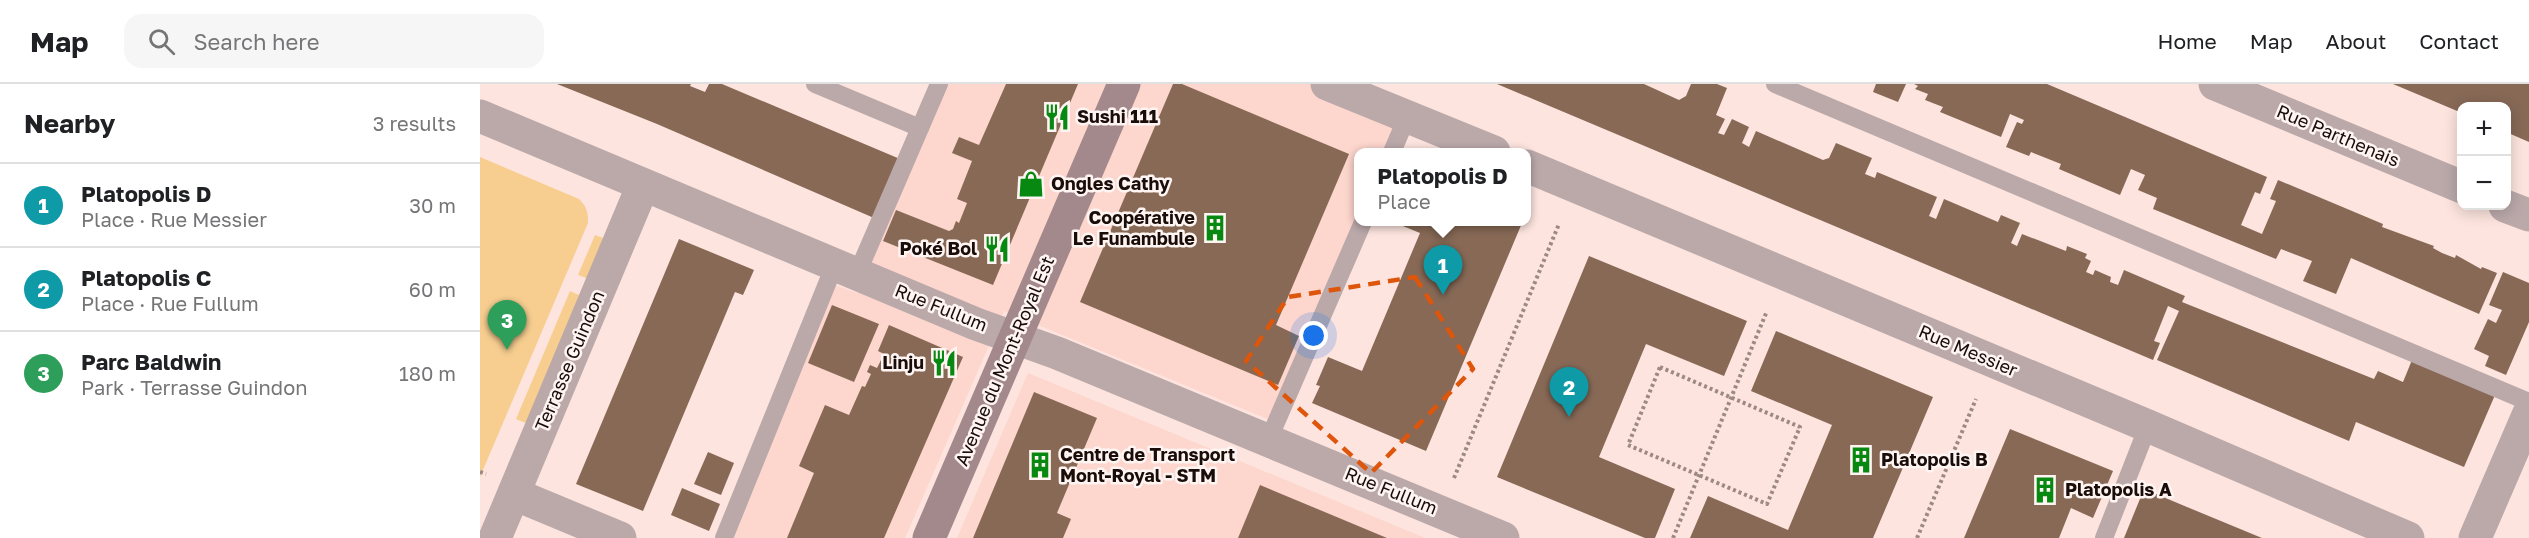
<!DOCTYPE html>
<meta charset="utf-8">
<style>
body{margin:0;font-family:"Golos Text",sans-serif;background:#f6f6f6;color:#202124}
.controls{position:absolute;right:18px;top:18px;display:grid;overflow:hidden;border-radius:12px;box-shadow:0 3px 15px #0003}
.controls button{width:54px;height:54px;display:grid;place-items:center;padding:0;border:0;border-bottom:2px solid #e0e0e0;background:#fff;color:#202124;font:30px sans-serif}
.you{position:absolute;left:834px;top:252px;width:21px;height:21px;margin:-15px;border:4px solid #fff;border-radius:50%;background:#1a73e8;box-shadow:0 0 0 9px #1a73e833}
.badge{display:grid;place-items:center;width:39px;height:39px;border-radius:50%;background:#078911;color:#fff;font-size:20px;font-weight:700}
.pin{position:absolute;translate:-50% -50px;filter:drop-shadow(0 2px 3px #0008)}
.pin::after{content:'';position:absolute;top:32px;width:21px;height:18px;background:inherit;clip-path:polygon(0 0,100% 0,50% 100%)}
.popup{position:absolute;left:874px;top:64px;width:177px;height:78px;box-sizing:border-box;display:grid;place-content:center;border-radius:12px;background:#fff;filter:drop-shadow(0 2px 4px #0005);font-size:20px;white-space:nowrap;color:#757577}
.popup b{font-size:22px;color:#202124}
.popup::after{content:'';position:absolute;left:50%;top:100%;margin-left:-12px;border:12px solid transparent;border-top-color:#fff}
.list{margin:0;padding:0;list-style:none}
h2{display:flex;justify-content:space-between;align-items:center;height:78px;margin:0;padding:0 24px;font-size:26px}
h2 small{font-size:20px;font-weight:400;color:#757577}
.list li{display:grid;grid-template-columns:39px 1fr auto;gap:18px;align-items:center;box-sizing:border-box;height:84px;padding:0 24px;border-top:2px solid #e0e0e0}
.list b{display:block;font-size:22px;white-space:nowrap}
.list p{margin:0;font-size:20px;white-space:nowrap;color:#757577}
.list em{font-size:20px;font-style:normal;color:#757577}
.icon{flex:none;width:33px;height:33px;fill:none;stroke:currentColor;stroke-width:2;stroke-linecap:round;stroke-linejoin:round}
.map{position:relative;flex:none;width:2049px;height:454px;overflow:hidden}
header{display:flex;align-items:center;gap:36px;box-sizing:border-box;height:84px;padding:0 30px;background:#fff;border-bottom:2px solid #e0e0e0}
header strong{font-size:28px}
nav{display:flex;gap:33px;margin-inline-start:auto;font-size:21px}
.search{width:420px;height:54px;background:#f6f6f6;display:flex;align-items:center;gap:15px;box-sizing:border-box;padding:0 21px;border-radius:18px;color:#757577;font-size:22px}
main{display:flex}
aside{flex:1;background:#fff}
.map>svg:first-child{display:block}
</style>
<header>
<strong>Map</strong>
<div class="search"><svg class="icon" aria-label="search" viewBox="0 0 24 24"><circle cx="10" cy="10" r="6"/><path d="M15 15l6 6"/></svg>Search here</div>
<nav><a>Home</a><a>Map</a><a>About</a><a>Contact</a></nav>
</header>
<main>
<aside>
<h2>Nearby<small>3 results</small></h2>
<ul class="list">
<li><span class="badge" style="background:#0f9aa8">1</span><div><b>Platopolis D</b><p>Place · Rue Messier</p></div><em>30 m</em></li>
<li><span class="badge" style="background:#0f9aa8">2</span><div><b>Platopolis C</b><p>Place · Rue Fullum</p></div><em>60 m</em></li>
<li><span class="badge" style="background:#2e9e5b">3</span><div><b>Parc Baldwin</b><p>Park · Terrasse Guindon</p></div><em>180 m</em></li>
</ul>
</aside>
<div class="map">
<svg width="2049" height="454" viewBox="0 0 2049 454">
<rect width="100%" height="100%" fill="#fde4de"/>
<g fill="#fdd6cd">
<polygon points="465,0 889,0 932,18 909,68 879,68 879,136 790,336 524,227 425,454 235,454 340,196 377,209"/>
<polygon points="548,289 945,454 477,454"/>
</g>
<g fill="#f7ce90">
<path d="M 0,73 L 99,115 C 107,123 108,128 108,139 L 0,393 Z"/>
<polygon points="115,151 126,155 109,195 98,191"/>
<polygon points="90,207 101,212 48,340 36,335"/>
</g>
<g fill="#876956">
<polygon points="77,0 211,0 210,2 225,8 229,0 242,0 420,75 394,134 177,40"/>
<polygon points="526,0 598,0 513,201 403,157 416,126 469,147 473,145 476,137 479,139 487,119 477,115 492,77 472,69 479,53 499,61"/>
<polygon points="693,0 702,0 869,70 796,241 819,252 798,301 600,218"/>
<polygon points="1017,0 1164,0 1199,16 1206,12 1211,0 1237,0 1247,4 1236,31 1245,35 1238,49 1244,51 1252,35 1269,43 1262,59 1269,63 1276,47 1343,76 1349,74 1356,59 1392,74 1385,90 1395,94 1397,88 1457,113 1449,132 1456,135 1464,115 1518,138 1521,131 1540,139 1531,159 1537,162 1542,150 1586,167 1587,162 1607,170 1605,174 1611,177 1606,188 1613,191 1615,186 1631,193 1630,198 1638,201 1644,186 1705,212 1702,218 1894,295 1898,287 1923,298 1932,276 2015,311 1984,383 1876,338 1869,357 1677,276 1699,227 1688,222 1674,257 1680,259 1673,276"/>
<polygon points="1396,0 1426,0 1418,18 1393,8"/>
<polygon points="1434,0 1567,0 1787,93 1780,110 1775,108 1761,141 1782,150 1796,117 1790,115 1798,96 1903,140 1902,143 1954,162 1953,164 1962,169 1975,174 1976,171 2001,185 2002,183 2017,189 1999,230 1871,174 1856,210 1823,197 1832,177 1801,165 1796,175 1673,125 1677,114 1658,106 1665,91 1651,85 1640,111 1579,85 1581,80 1551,68 1549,72 1526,63 1537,38 1542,40 1544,36 1530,30 1521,53 1460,28 1463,23 1445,16 1448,10 1435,5 1438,2"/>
<polygon points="1913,0 2049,0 2049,58 2026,48 2026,22 1982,22 1982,29"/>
<polygon points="913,138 1042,139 946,367 832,319 840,302 836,301 848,273 882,287 940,149"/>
<polygon points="199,155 274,186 263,211 255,208 163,427 96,400"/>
<polygon points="1109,172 1267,237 1244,292 1166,260 1119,373 1195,405 1175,454 1165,454 1017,393"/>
<polygon points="2023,188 2049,199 2049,238 2026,291 2005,282 2009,272 1994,265 2008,235 2016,239 2022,226 2009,221"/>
<polygon points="352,221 399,240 374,298 328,279"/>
<polygon points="409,241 483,273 404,454 307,454 334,389 319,382 345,321 369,331 382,302 385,303 391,290 387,288 390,281 397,284 404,270 398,267"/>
<polygon points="1296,247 1453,313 1393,454 1210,454 1228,412 1308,446 1352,341 1271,307"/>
<polygon points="554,308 617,334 577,429 591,435 583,454 493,454"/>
<polygon points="1530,345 1633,387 1613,434 1591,424 1579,454 1484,454"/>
<polygon points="228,368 254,379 241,411 214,400"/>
<polygon points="780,401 907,454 758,454"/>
<polygon points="202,404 240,420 229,447 191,431"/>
<polygon points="1664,405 1707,423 1782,454 1644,454"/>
</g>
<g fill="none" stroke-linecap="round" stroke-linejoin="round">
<g stroke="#9d8984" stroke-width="4" stroke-dasharray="3 3" stroke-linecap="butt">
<polygon points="1180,283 1320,343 1287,420 1148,361"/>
<polyline points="0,388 6,390"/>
<polyline points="974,394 1079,140"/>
<polyline points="1193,454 1287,227"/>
<polyline points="1437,454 1496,315"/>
</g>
<g stroke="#bba9aa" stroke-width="18">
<polyline points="335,0 440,44"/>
<polyline points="1295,0 2049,318"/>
<polyline points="912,68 927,33"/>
<polyline points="377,190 459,0"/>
<polyline points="788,357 883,138"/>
<polyline points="244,454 355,180"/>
<polyline points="1624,454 1668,342"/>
</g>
<g stroke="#bba9aa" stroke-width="33">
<polyline points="847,0 1014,68"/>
<polyline points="1735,0 1982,103"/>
<polyline points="0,32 496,240 577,269 1023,454"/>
<polyline points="1047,82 1668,342 1928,454"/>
<polyline points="2025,122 2049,131"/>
<polyline points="34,410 140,454"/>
<polyline points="15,454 163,101"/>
<polyline points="1995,454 2049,329"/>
</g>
<polyline stroke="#a3898c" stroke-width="33" points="449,454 644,0"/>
</g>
<path fill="none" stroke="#de550c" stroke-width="4.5" stroke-dasharray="12 8" stroke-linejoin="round" d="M 935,193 L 993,285 L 891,389 L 766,277 L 808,213 Z"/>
<defs>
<g id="restaurant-bare" transform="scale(2.07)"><path d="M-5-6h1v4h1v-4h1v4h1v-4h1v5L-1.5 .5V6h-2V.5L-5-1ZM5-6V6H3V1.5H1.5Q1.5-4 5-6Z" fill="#078911" stroke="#fef5f3" stroke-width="2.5" paint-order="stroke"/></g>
<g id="shop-bare" transform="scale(2.07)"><path d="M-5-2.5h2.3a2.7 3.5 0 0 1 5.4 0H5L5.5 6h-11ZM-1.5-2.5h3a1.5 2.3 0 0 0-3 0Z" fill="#078911" stroke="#fef5f3" stroke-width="2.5" paint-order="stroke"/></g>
<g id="building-bare" transform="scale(2.07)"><path d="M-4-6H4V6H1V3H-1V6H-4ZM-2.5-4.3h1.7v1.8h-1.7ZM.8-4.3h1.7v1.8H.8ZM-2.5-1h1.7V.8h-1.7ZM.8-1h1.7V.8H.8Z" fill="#078911" stroke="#fef5f3" stroke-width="2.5" paint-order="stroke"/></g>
</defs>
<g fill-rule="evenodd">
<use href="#restaurant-bare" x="577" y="33"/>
<use href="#shop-bare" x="551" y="100"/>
<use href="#building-bare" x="735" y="144"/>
<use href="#restaurant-bare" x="517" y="165"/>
<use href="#restaurant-bare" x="464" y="279"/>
<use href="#building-bare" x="1381" y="376"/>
<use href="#building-bare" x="560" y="381"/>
<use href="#building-bare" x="1565" y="406"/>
</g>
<g text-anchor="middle" stroke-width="5" stroke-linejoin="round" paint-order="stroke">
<g font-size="18" font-weight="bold" fill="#190c09" stroke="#fef5f3" text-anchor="start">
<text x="597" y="39">Sushi 111</text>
<text x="571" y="106">Ongles Cathy</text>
<text x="715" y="140" text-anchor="end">Coopérative<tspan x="715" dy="21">Le Funambule</tspan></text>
<text x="497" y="171" text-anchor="end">Poké Bol</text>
<text x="444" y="285" text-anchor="end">Linju</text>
<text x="580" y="377">Centre de Transport<tspan x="580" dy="21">Mont-Royal - STM</tspan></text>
<text x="1401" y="382">Platopolis B</text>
<text x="1585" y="412">Platopolis A</text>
</g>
<g font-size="18" fill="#190c09" stroke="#fef5f3">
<text transform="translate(1858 52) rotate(23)" y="6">Rue Parthenais</text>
<text transform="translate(461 224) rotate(22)" y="6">Rue Fullum</text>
<text transform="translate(1488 267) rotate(23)" y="6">Rue Messier</text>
<text transform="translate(90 277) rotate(-67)" y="6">Terrasse Guindon</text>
<text transform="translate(525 277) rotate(-67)" y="6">Avenue du Mont-Royal Est</text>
<text transform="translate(911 407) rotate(22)" y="6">Rue Fullum</text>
</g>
</g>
</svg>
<div class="controls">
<button>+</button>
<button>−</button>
</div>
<div class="you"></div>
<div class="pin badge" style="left:963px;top:211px;background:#0f9aa8">1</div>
<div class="popup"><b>Platopolis D</b>Place</div>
<div class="pin badge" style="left:1089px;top:333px;background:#0f9aa8">2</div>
<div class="pin badge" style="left:27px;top:266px;background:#2e9e5b">3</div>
</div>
</main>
